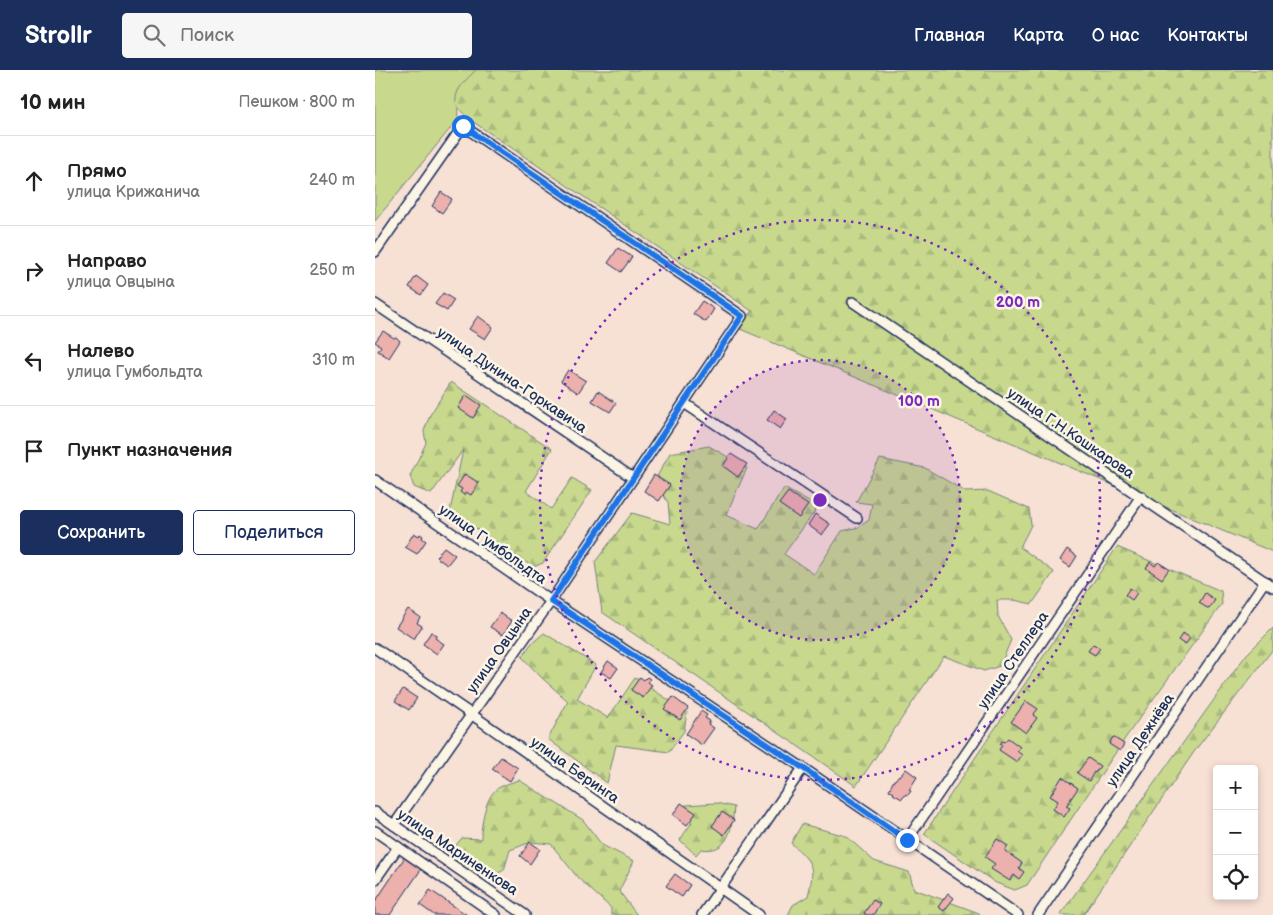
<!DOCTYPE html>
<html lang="ru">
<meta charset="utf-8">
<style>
body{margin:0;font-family:"Balsamiq Sans",sans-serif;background:#f6f6f6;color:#222}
.controls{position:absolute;right:15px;bottom:15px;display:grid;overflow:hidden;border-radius:5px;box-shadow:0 2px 8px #0003}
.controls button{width:45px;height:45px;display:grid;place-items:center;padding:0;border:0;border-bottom:1px solid #e0e0e0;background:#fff;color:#222;font:25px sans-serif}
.stop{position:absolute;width:15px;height:15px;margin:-11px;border:4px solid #1a73e8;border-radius:50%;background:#fff}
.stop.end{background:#1a73e8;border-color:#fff;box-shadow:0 1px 5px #0008}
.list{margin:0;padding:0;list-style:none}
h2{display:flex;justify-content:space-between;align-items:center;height:65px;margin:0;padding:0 20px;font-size:21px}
h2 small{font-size:16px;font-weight:400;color:#767676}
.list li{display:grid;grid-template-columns:32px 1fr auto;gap:15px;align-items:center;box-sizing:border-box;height:90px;padding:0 20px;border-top:1px solid #e0e0e0}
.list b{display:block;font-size:19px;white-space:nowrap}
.list p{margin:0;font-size:16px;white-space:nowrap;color:#767676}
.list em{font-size:16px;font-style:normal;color:#767676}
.actions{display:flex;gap:10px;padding:15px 20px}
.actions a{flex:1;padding:11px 0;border:1px solid #1b2f5e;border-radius:5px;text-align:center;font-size:18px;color:#1b2f5e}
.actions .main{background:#1b2f5e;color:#fff}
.icon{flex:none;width:28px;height:28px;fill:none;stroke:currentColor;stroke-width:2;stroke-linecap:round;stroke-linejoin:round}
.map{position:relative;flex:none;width:898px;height:845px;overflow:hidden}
header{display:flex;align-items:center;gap:30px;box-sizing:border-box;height:70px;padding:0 25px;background:#1b2f5e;color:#fff}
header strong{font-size:24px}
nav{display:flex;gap:28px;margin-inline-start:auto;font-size:18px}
.search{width:350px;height:45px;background:#f6f6f6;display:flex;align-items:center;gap:12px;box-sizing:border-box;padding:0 18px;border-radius:5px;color:#767676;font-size:19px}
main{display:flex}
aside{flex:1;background:#fff}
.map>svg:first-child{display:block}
</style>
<header>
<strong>Strollr</strong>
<div class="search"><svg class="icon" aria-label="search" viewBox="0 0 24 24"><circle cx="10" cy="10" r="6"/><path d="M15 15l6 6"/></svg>Поиск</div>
<nav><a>Главная</a><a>Карта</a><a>О нас</a><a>Контакты</a></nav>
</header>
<main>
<aside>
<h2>10 мин<small>Пешком · 800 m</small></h2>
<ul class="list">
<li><svg class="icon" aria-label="ahead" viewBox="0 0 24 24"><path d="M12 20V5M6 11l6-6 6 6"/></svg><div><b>Прямо</b><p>улица Крижанича</p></div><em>240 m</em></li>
<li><svg class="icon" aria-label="right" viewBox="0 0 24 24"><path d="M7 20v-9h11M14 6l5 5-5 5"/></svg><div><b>Направо</b><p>улица Овцына</p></div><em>250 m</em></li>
<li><svg class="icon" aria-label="left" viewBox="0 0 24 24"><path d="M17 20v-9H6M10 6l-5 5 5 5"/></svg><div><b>Налево</b><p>улица Гумбольдта</p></div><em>310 m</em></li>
<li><svg class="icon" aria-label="arrive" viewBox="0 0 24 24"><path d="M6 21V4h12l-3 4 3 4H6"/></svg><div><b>Пункт назначения</b></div></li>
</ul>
<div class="actions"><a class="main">Сохранить</a><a>Поделиться</a></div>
</aside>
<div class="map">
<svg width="898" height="845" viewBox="0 0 898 845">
<defs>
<pattern id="forest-firs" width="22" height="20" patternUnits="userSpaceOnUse" patternTransform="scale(1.25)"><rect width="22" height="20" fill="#c8d98e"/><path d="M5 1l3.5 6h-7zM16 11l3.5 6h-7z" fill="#abbb7d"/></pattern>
</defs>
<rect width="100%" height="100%" fill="#f7e0d4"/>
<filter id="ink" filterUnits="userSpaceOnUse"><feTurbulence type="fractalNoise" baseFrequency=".02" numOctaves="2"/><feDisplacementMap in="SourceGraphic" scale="10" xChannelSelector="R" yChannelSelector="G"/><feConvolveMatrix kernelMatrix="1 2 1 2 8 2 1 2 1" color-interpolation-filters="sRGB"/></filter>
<g filter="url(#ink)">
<path fill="#c8d98e" stroke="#728476" d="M 0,0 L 101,0 C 81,21 82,21 83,49 L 0,151 Z"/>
<g fill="url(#forest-firs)" stroke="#728476">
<path d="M 101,0 L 898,0 L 898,482 L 365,259 L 377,241 L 94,49 C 91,46 86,42 83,37 C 75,23 92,9 101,0 Z"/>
<polygon points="76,312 177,379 151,421 176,439 197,408 217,420 168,493 158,497 75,441 88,380 56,424 39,417 35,406 51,373 49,361 55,345"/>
<polygon points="334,376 372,398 351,445 383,459 409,418 443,437 409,484 439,504 467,461 484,457 494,450 497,434 481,432 505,389 550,398 591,422 613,421 654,439 656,455 645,477 679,502 657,534 639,530 622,530 623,546 636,570 625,596 609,601 569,586 481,716 227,542 220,492 257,443 295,454 293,432 279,412 295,383"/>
<polygon points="742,477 846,521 847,534 753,664 652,815 640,820 621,813 549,764"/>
<polygon points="898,558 898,579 821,679 708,845 685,845 871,585"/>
<polygon points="169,563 221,595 202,629 233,648 260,608 312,642 309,661 294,682 241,675 232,713 173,669 193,631 167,608 147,587 156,574"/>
<path d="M 144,710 L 208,750 L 227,775 L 259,791 L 244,821 L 262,845 L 236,845 L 236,838 L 203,808 L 176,774 L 156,772 L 135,780 L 129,800 L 120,805 L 90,799 L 79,792 L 77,780 L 87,768 L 106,769 C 106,755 110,724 125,717 C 131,714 138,712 144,710 Z"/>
<path d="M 341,733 L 359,737 C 357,758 354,784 326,779 L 321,785 L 305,770 L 317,752 L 303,739 L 311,735 Z"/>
<path d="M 427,754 L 471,766 L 499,791 L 534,802 L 539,819 L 604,843 L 605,845 L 413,845 L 418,835 L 433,826 C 440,797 439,794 416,773 Z"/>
</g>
<g fill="#ecb0ad" stroke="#1b2f5e">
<polygon points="66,122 77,129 67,143 57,136"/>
<polygon points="243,178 257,187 246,202 233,193"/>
<polygon points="41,206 53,215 46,225 34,217"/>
<polygon points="68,223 79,230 72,241 60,234"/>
<polygon points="327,231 339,239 331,252 318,244"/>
<polygon points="103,246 118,257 110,269 94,259"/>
<polygon points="8,261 19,268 21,267 25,271 14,288 3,281 6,276 0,272"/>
<polygon points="193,300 211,311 203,323 186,311"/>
<polygon points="223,321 241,333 235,342 217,331"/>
<polygon points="91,325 106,335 98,348 83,338"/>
<polygon points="399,340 412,349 405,359 392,350"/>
<polygon points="356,384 372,394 363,407 348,396"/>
<polygon points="90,404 104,413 96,425 91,422 89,425 85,422 87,419 82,416"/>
<polygon points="279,405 295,415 284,431 269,421"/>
<polygon points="413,422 433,435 424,448 404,434"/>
<polygon points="440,444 455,454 447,465 433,455"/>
<polygon points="39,463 44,466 45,464 48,466 47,468 51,471 42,484 30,477"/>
<polygon points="69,477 80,485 72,495 61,487"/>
<polygon points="692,479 702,486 695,497 685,490"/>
<polygon points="775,492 780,496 783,492 794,499 787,509 771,498"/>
<polygon points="755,518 762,523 757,530 750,525"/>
<polygon points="830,523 840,530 834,539 824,533"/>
<polygon points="33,539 45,547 42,553 47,556 39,569 21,557"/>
<polygon points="125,543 137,551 128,565 115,557"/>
<polygon points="56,562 62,565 60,568 69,574 62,584 48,574"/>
<polygon points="808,563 815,568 810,575 803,570"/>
<polygon points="718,574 725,578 720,585 713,581"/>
<polygon points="233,591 243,598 236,608 226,602"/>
<polygon points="265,607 269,610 272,607 275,609 273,612 277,615 268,628 256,620"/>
<polygon points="28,619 42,628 34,640 20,631"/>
<polygon points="298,627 313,638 305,650 289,639"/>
<polygon points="651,631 663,639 658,645 662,648 651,663 636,652"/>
<polygon points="326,641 332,645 330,648 335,651 333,654 339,658 327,675 311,664"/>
<polygon points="738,667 749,674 745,681 734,674"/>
<polygon points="633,668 645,677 642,681 647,685 642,692 624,680 627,675 625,674 627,671 629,672"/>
<polygon points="126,687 143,698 135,711 117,699"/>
<polygon points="713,688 725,696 720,703 719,702 714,711 702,703"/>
<polygon points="531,699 542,707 534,720 536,721 533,725 531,724 527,729 518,724 519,723 514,720 519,710 520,710 524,705 525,706"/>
<polygon points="687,707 703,718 691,736 695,738 689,747 678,739 683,731 675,726"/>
<polygon points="306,733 321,743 312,755 298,745"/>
<polygon points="347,742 359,750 349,765 337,756"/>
<polygon points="622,769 633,776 630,781 647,793 644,798 649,802 644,809 639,805 635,811 616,799 620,794 610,787"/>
<polygon points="155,772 165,779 155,794 145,786"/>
<polygon points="30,787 47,798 15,845 0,845 0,832"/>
<polygon points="300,804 315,815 307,827 291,816"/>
<polygon points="55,820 92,845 59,845 45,835"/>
<polygon points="573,823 579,828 569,841 563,837"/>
<polygon points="498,830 505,834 498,845 492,845 489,843"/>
</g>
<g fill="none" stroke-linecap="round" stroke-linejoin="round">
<g stroke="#1b2f5e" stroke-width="12">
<g id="minor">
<polyline points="0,182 88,56 367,246 176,531 19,755"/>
<polyline points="478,232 898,517"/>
<polyline points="0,234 258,408"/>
<polyline points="309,333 482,448"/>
<polyline points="0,410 176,531 428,698 643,845"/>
<polyline points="0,578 96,644 384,845"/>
<polyline points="0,742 150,845"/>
<polyline points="0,761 121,845"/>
<polyline points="532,770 766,426"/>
<polyline points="0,810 23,777"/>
<polyline points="327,845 428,698"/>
<polyline points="663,845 890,511"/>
</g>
</g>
<use href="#minor" stroke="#fcf5e5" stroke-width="9"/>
</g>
</g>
<g fill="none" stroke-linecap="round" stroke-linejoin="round" filter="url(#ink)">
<polyline stroke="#1a73e8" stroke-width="6" points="88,56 367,246 176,531 428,698 532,770"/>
</g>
<circle cx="445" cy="430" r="140" fill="#7b2cbf" fill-opacity=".12"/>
<g fill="none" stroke="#7b2cbf" stroke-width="2.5" stroke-dasharray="2.5 5">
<circle cx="445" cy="430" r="140"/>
<circle cx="445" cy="430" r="280"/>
</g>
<g text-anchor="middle" stroke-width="5" stroke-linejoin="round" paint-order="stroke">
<g font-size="15" fill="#1b2f5e" stroke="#fcf5e5">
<text transform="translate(137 310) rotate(34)" y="5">улица Дунина-Горкавича</text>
<text transform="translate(696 363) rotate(34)" y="5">улица Г.Н.Кошкарова</text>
<text transform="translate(118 474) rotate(35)" y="5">улица Гумбольдта</text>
<text transform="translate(124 580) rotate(-55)" y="5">улица Овцына</text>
<text transform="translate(638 590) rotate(-56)" y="5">улица Стеллера</text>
<text transform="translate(765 670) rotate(-56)" y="5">улица Дежнёва</text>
<text transform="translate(200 700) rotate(35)" y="5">улица Беринга</text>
<text transform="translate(83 782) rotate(34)" y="5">улица Мариненкова</text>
</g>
</g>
<circle cx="445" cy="430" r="8" fill="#7b2cbf" stroke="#fcf5e5" stroke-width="2.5"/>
<g font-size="15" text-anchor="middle" font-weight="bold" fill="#7b2cbf" stroke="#fcf5e5" stroke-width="5" stroke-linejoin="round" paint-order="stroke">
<text x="643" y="237">200 m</text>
<text x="544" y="336">100 m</text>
</g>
</svg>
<div class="controls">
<button>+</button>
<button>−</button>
<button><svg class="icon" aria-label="locate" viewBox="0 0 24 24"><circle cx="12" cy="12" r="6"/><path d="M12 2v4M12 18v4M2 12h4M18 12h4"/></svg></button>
</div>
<div class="stop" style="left:88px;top:56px"></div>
<div class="stop end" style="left:532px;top:770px"></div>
</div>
</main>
